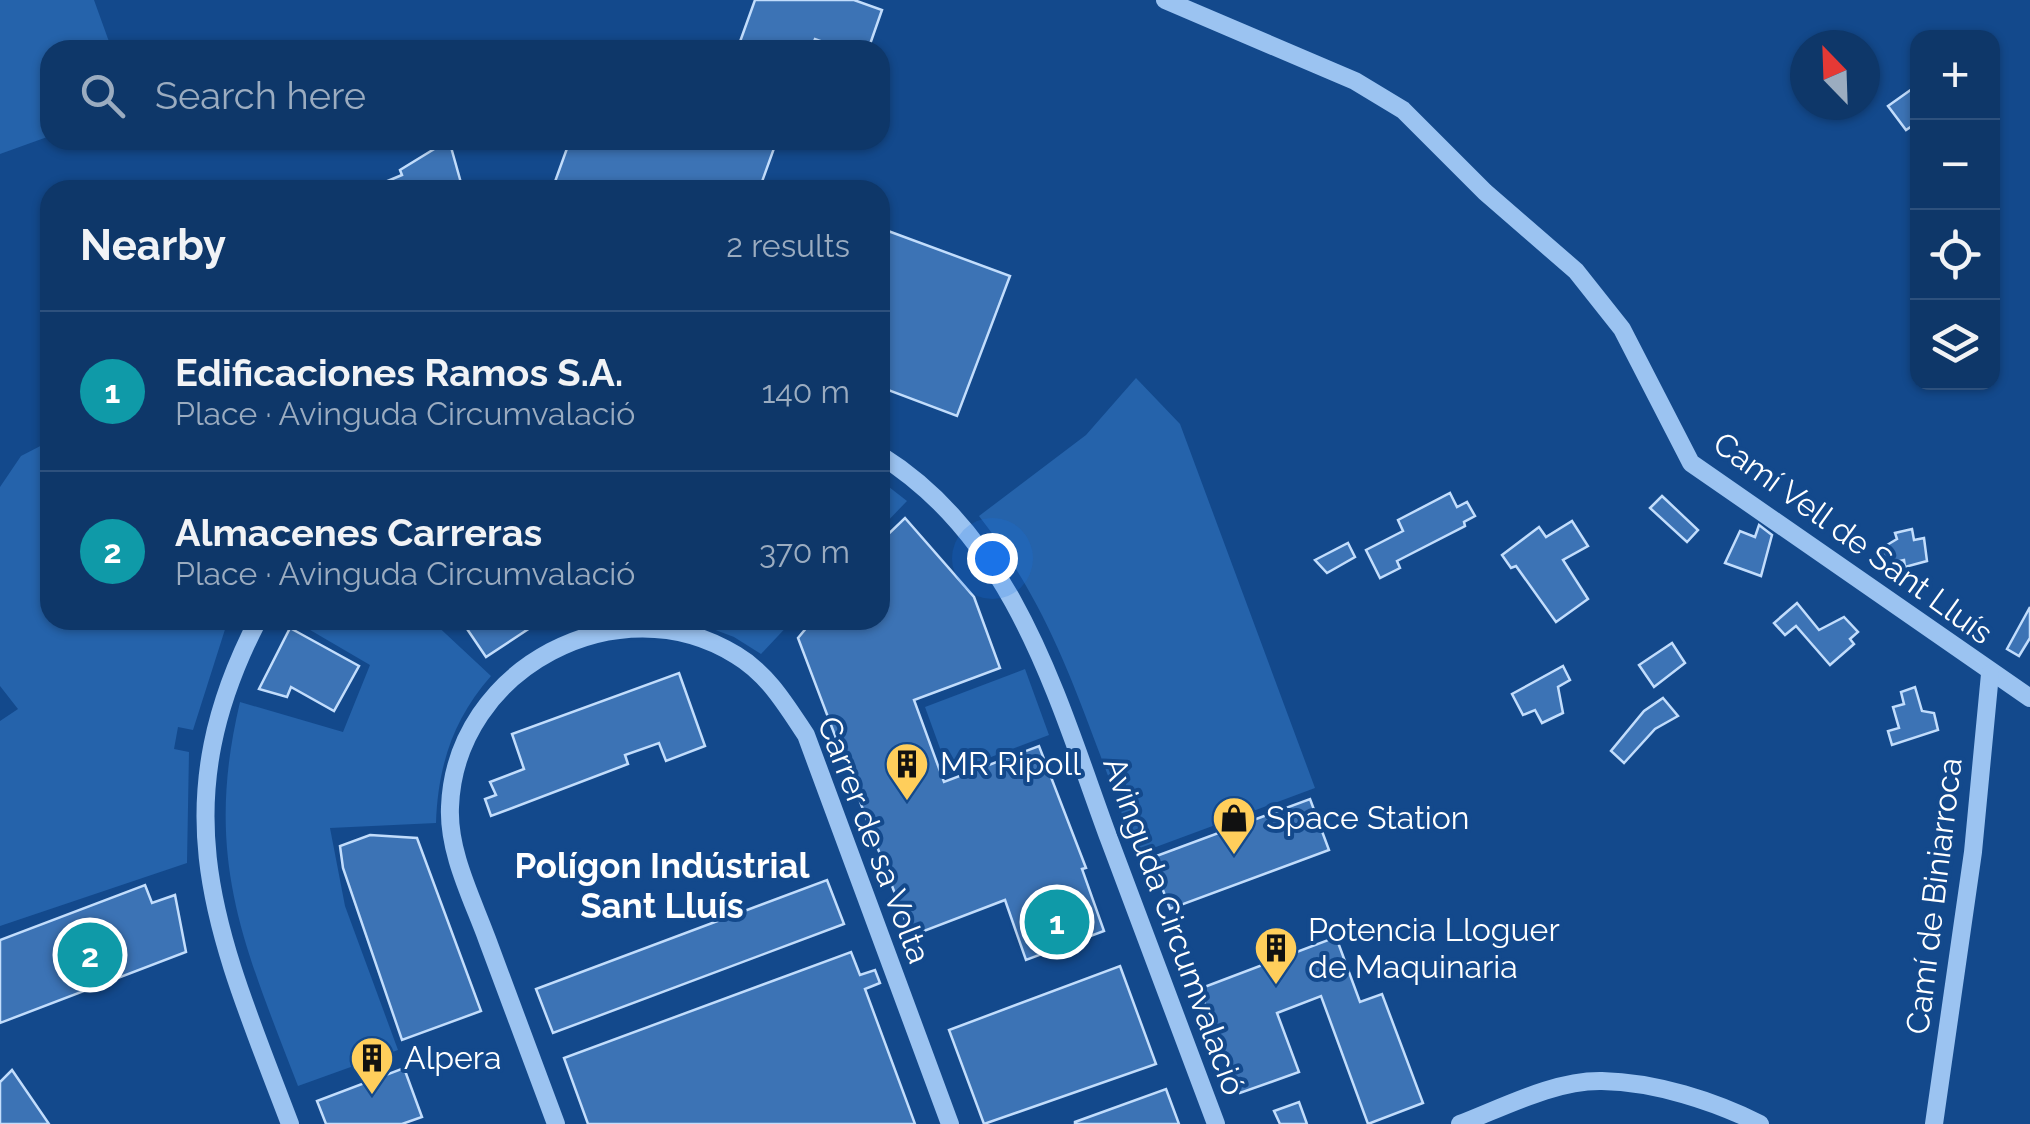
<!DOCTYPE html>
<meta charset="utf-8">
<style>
body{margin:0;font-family:Raleway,sans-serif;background:#173f6f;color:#f1f3f6}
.controls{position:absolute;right:30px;top:30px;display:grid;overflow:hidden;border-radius:20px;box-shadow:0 2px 8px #0004}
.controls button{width:90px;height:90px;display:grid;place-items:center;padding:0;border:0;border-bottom:2px solid #2e517d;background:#0e3769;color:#f1f3f6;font:50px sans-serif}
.compass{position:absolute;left:1790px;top:30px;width:90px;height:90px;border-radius:50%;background:#0e3769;box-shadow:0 2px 8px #0004;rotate:337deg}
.you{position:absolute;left:992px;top:558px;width:35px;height:35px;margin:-25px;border:8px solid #fff;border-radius:50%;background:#1a73e8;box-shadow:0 0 0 15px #1a73e833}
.badge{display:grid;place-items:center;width:65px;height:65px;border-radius:50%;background:#8abfa5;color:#fff;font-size:32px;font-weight:700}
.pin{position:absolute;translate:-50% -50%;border:5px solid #fff;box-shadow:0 2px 10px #0006}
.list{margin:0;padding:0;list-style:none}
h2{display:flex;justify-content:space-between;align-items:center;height:130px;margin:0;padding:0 40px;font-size:42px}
h2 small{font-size:32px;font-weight:400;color:#9bacc0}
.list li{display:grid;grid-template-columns:65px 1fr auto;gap:30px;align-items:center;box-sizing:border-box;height:160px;padding:0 40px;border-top:2px solid #2e517d}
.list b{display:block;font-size:38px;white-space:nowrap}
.list p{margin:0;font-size:32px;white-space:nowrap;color:#9bacc0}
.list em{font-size:32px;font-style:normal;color:#9bacc0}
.icon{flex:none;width:55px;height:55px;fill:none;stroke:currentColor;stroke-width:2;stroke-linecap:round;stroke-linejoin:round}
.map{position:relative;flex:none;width:2030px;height:1124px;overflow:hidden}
.search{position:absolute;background:#0e3769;box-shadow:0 2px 8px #0004;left:40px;top:40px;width:850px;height:110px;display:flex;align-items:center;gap:25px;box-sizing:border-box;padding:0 35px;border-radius:30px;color:#9bacc0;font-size:38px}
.panel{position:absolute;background:#0e3769;box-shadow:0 2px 8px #0004;left:40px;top:180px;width:850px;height:450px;border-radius:30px}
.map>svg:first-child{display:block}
</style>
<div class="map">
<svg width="2030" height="1124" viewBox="0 0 2030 1124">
<rect width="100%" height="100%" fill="#13498c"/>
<g fill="#2563ab">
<polygon points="0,0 94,0 112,50 50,50 50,136 0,154"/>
<path d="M 1136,378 L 1180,424 L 1315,788 L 1137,854 L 1116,798 L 1129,793 L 1123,777 L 1110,781 C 1072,680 1046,602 979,516 L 1086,435 Z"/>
<polygon points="50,441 50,620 228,620 193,730 178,727 174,749 189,752 187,863 0,926 0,721 18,709 0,686 0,487 21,456"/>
<polygon points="880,480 907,501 880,529"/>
<path d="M 293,620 L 431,620 L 491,676 C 453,719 438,766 436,823 L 330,828 L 345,906 L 398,1050 L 298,1086 C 243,943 203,858 240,702 L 343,732 L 370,665 Z"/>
<polygon points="689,620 793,620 761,654 734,637"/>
<polygon points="1025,669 1049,735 949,773 925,707"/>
</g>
<g fill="#3c73b5" stroke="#c2ddfc" stroke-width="2.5">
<polygon points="755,0 854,0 882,10 868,50 845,50 815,39 810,50 737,50"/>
<polygon points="1912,89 1918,97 1918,122 1906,130 1888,106"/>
<polygon points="449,140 463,190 366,190 402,175 400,170"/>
<polygon points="570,140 777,140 759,190 552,190"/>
<polygon points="880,228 1010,276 957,416 880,387"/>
<polygon points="1450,493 1457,507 1467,502 1475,516 1464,522 1465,526 1397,561 1400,568 1380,578 1366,550 1403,531 1398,520"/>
<polygon points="1662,496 1698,530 1687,542 1650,508"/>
<polygon points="905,518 974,597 1000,668 914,700 944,782 1039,746 1086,868 1082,869 1104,931 1026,960 1005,900 911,936 798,638 813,620 880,620 880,542"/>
<polygon points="1572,521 1588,546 1563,560 1588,599 1556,622 1516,566 1511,568 1502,555 1539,527 1546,537"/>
<polygon points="1759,525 1772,535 1761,576 1725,563 1740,531 1755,537"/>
<polygon points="1912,529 1914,540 1924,538 1927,561 1905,567 1904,560 1886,564 1882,548 1897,539 1895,533"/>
<polygon points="1348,543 1355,557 1327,573 1315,560"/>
<polygon points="1797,603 1819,630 1844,617 1858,632 1850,639 1854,644 1830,665 1796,626 1785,635 1774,623"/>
<polygon points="2030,607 2030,638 2019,656 2007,649"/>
<polygon points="461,620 542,620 486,657"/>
<polygon points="290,628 359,666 334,711 291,687 287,697 259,689"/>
<polygon points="1672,643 1685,663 1654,687 1639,665"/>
<polygon points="1563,666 1570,680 1558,687 1563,713 1542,723 1535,710 1523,715 1512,694"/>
<polygon points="679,673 705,746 666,761 659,743 625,755 628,764 491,816 485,799 496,795 490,782 524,769 512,734"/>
<polygon points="1915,687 1922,711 1934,713 1938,730 1892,745 1888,731 1899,728 1893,707 1904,704 1901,692"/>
<polygon points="1663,698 1678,716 1655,729 1624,763 1611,751 1644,711"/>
<polygon points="1310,799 1329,850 1170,909 1151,858"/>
<polygon points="370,835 417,838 481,1011 402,1040 343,868 340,846"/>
<polygon points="827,880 844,924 553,1033 536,989"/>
<polygon points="145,885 152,903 175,895 186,952 0,1023 0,940"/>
<polygon points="1336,937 1360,1002 1382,994 1423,1103 1368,1124 1321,996 1277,1013 1299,1072 1240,1093 1199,989"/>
<polygon points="851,952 860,975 875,970 880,983 865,989 915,1124 588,1124 564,1058"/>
<polygon points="1120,966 1156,1064 984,1124 949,1030"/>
<polygon points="404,1068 422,1117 402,1124 326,1124 317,1101"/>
<polygon points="12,1070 49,1124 0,1124 0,1082"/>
<polygon points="1166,1089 1179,1124 1075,1124 1075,1122"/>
<polygon points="1299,1102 1307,1124 1280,1124 1274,1111"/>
</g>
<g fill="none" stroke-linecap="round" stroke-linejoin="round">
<g stroke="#9bc3f1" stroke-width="18">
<polyline points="1165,0 1355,81 1403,110 1485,192 1576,271 1622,329 1691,463 2030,698"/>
<path d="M 880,455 C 1015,539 1057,698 1109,839 C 1145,934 1180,1029 1216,1124"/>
<path d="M 258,620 C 158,813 219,937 290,1124"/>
<path d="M 556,1124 C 533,1062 510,1000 487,939 C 472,898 448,852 450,807 C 455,668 619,582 736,655 C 768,674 786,705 806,735 L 950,1124"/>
<path d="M 1460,1124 C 1504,1107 1555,1080 1602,1081 C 1655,1082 1714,1101 1760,1124"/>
<polyline points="1934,1124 1973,852 1990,674"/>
</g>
</g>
<defs>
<g id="building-pin" transform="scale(2.25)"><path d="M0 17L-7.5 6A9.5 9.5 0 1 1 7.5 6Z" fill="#ffce5b" stroke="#13498c"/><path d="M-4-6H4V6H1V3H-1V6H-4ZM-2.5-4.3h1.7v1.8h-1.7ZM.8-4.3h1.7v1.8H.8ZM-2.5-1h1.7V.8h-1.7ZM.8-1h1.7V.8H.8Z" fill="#111"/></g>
<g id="shop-pin" transform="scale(2.25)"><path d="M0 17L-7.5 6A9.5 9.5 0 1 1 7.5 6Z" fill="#ffce5b" stroke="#13498c"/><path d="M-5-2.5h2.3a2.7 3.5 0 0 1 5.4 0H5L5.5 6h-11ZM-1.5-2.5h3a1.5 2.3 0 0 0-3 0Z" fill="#111"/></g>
</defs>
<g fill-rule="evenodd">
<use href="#building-pin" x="907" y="764"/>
<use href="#shop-pin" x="1234" y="818"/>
<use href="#building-pin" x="1276" y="948"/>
<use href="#building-pin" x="372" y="1058"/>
</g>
<g text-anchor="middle" stroke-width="8" stroke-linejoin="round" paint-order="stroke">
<g font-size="32" fill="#fff" stroke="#13498c">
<text transform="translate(1853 538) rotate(36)" y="11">Camí Vell de Sant Lluís</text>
<text transform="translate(874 840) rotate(69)" y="11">Carrer de sa Volta</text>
<text transform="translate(1934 896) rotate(-83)" y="11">Camí de Biniarroca</text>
<text transform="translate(1174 926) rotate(70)" y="11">Avinguda Circumvalació</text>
</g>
<g font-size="32" fill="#fff" stroke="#13498c" text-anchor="start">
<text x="940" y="775">MR Ripoll</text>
<text x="1266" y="829">Space Station</text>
<text x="1308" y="941">Potencia Lloguer<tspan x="1308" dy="37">de Maquinaria</tspan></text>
<text x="404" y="1069">Alpera</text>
</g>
<g font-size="35" font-weight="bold" fill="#fff" stroke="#13498c">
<text x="662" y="878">Polígon Indústrial<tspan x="662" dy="40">Sant Lluís</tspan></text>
</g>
</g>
</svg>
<div class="controls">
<button>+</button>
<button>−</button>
<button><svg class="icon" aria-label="locate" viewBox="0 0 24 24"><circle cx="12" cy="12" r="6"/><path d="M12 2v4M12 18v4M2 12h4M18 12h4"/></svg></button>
<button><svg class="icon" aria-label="layers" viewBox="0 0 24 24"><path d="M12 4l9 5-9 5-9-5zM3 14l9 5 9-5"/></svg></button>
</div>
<svg class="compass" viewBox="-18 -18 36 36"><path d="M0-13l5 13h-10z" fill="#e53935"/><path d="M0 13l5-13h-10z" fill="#9bacc0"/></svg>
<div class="you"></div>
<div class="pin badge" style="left:1057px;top:922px;background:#0f9aa8">1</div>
<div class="pin badge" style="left:90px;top:955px;background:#0f9aa8">2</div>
<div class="search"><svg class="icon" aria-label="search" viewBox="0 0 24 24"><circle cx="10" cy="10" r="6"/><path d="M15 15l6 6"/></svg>Search here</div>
<section class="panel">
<h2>Nearby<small>2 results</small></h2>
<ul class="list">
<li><span class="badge" style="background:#0f9aa8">1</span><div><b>Edificaciones Ramos S.A.</b><p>Place · Avinguda Circumvalació</p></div><em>140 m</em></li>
<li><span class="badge" style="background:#0f9aa8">2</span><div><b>Almacenes Carreras</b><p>Place · Avinguda Circumvalació</p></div><em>370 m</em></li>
</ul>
</section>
</div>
